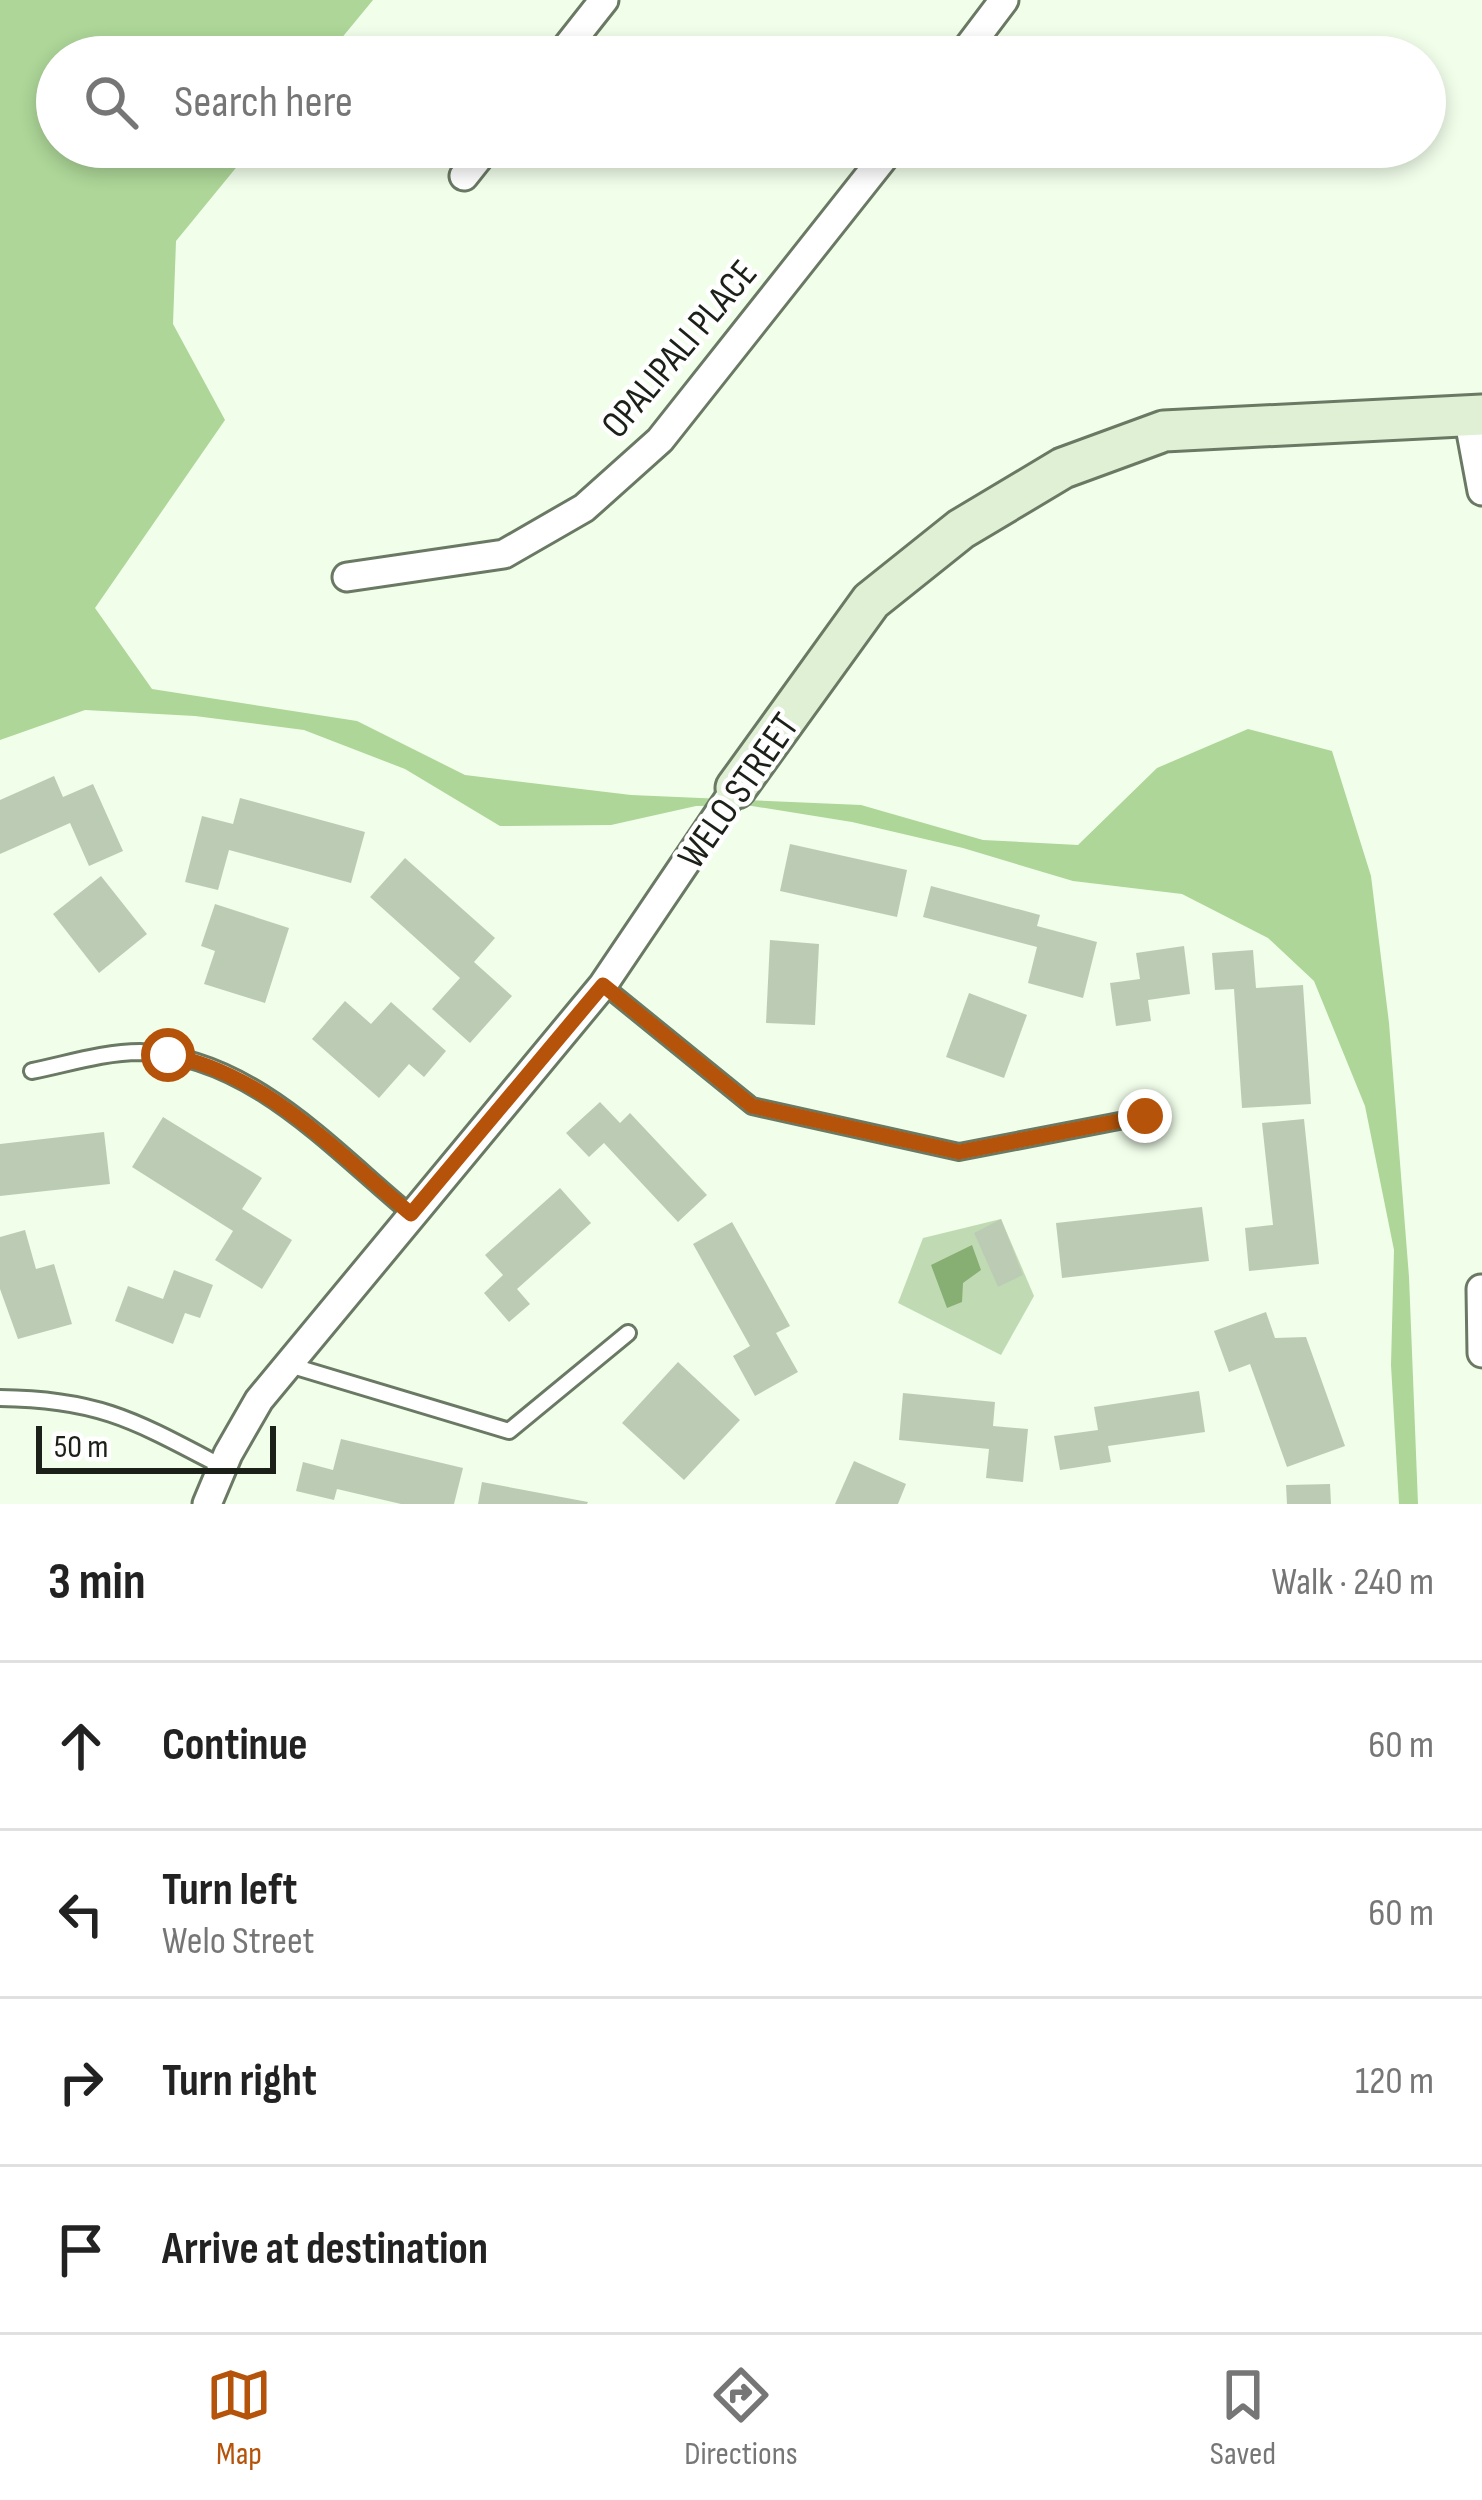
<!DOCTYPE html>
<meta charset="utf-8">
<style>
body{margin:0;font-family:"Sofia Sans Condensed",sans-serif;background:#f6f6f6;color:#222}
.scale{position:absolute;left:36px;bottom:30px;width:240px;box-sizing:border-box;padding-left:12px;border:6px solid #1b2118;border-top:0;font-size:33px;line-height:42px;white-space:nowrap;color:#1b2118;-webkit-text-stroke:9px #fff;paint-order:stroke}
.stop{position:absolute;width:36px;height:36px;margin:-27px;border:9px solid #b45309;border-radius:50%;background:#fff}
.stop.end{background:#b45309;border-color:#fff;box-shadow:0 3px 12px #0008}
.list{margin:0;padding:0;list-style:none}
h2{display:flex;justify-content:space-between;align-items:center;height:156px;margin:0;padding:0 48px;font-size:51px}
h2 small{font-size:39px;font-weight:400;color:#767676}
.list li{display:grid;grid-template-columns:78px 1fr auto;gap:36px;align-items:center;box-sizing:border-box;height:168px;padding:0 48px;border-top:3px solid #e0e0e0}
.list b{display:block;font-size:45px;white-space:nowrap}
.list p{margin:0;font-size:39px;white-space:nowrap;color:#767676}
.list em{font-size:39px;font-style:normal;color:#767676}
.icon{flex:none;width:66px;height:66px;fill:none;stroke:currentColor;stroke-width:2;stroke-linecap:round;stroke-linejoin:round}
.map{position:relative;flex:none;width:1482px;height:1504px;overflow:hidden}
.search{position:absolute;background:#fff;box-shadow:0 6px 18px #0003;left:36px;right:36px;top:36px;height:132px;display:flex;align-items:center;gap:30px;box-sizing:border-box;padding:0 42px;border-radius:66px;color:#767676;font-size:45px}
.sheet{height:828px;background:#fff}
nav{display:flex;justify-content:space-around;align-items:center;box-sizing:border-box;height:168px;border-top:3px solid #e0e0e0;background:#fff;font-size:33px;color:#767676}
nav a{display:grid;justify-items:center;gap:6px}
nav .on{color:#b45309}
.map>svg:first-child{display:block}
</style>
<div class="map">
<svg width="1482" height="1504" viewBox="0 0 1482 1504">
<rect width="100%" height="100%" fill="#f1feea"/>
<polygon fill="#c0dbb3" points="1001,1219 1034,1296 1001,1355 898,1303 923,1238"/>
<polygon fill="#add698" points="0,0 373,0 326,57 57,57 57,147 253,147 176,241 173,324 225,420 95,608 152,689 357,721 465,775 631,795 861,805 983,840 1078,845 1157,768 1248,729 1332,751 1371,876 1389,1023 1409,1277 1418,1504 1399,1504 1391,1365 1394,1250 1365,1106 1314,981 1268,938 1182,894 1073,881 963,848 852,822 746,805 696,806 611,825 500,826 405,769 304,730 195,716 85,710 0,740"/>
<polygon fill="#87af73" points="972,1245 981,1270 963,1283 962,1302 947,1308 931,1265"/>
<g fill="#bcccb4">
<polygon points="54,776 63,797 93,784 123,851 89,866 70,823 0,854 0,800"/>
<polygon points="240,798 365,832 351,883 229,850 218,890 185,882 202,816 233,824"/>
<polygon points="790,844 907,870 897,917 780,891"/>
<polygon points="405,858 495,938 474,962 512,996 470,1043 432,1009 460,978 370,897"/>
<polygon points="101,876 147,934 99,973 53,914"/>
<polygon points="931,886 1040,915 1037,926 1097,942 1083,998 1028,983 1037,947 923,917"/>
<polygon points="215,904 289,928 265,1003 204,984 215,951 201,946"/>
<polygon points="770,940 819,944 815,1025 766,1023"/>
<polygon points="1184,946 1190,994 1148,1000 1151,1021 1116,1026 1110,983 1140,979 1136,953"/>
<polygon points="1253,950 1256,988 1303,985 1311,1104 1242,1108 1234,989 1215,990 1212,953"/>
<polygon points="969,993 1027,1015 1004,1078 946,1057"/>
<polygon points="345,1001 371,1024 391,1002 446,1051 424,1077 409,1064 379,1098 312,1039"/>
<polygon points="600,1102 620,1123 630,1113 707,1195 678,1222 604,1143 589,1157 566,1133"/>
<polygon points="163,1117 262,1178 242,1209 292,1240 262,1289 215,1260 233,1231 132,1167"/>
<polygon points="1304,1119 1319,1264 1249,1271 1245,1228 1273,1225 1262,1123"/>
<polygon points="104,1132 110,1184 0,1196 0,1144"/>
<polygon points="560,1188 591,1223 517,1289 530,1304 509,1322 484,1293 503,1275 485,1255"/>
<polygon points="1202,1207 1209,1261 1062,1278 1056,1223"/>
<polygon points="1001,1219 1023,1275 998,1287 974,1233"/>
<polygon points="732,1222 790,1326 776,1333 798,1372 755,1396 733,1356 750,1346 693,1244"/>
<polygon points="25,1230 36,1269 54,1264 72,1324 18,1339 0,1289 0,1237"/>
<polygon points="174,1270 213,1285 200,1318 185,1313 173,1344 115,1321 128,1286 163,1299"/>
<polygon points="1266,1312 1275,1338 1306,1337 1345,1446 1287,1467 1250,1364 1229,1372 1214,1331"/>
<polygon points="678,1362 740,1420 684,1480 622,1423"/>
<polygon points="1199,1391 1205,1432 1108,1446 1111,1462 1060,1470 1054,1436 1098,1430 1094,1407"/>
<polygon points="903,1393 995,1402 993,1426 1028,1429 1023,1482 986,1478 989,1449 899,1440"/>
<polygon points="341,1439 463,1468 454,1504 401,1504 337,1489 334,1500 296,1491 303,1462 333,1470"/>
<polygon points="854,1461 906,1484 898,1504 835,1504"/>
<polygon points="482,1482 588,1502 587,1504 478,1504"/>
<polygon points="1330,1484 1331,1504 1287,1504 1286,1485"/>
</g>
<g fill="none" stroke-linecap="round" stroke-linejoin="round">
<g stroke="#6a7963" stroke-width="20">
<g id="lane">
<polyline points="603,985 752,1106 959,1152 1145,1116"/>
<path d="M 32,1071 C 67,1064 104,1052 140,1052 C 250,1055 332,1149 411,1214"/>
<polyline points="286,1364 509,1431 628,1333"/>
<path d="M 0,1398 C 100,1399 137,1422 223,1467"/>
</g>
</g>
<g stroke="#6a7963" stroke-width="33">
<g id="street">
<polyline points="559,57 604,0"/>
<polyline points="961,57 1004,0"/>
<polyline points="464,176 487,147"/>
<polyline points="1468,416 1482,491"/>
<polyline points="347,577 504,554 584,508 660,440 892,147"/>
<polyline points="1481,1289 1482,1353"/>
<polyline points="207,1504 228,1454 259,1400 603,985 736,788"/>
</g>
</g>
<g stroke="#6a7963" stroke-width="45">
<polyline id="secondary" points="736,788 871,601 961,529 1063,468 1164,431 1482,415"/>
</g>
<use href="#lane" stroke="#fff" stroke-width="14"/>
<use href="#street" stroke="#fff" stroke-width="27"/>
<use href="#secondary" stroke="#dff0d5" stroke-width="39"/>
</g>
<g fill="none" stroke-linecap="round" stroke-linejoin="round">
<path stroke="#b45309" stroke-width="15" d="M 168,1055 C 265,1073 337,1153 411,1214 L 603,985 L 752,1106 L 959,1152 L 1145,1116"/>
</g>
<g text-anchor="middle" stroke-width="9" stroke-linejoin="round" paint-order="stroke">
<g font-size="39" fill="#1b2118" stroke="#fff">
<text transform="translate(678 348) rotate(-50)" y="14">OPALIPALI PLACE</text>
<text transform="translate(737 790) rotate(-55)" y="14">WELO STREET</text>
</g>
</g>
</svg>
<div class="scale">50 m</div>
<div class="stop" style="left:168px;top:1055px"></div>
<div class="stop end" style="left:1145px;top:1116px"></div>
<div class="search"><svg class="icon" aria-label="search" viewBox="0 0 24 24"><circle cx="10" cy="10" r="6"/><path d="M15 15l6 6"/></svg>Search here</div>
</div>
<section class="sheet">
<h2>3 min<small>Walk · 240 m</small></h2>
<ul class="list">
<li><svg class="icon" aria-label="ahead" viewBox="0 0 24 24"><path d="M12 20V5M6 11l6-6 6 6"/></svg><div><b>Continue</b></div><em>60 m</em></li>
<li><svg class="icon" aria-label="left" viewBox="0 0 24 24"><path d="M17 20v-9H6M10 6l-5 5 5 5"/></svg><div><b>Turn left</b><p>Welo Street</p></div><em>60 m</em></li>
<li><svg class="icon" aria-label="right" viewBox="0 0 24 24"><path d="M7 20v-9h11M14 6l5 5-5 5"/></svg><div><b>Turn right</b></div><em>120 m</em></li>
<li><svg class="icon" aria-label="arrive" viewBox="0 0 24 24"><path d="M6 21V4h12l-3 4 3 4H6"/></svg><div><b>Arrive at destination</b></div></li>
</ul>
</section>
<nav>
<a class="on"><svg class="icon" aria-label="map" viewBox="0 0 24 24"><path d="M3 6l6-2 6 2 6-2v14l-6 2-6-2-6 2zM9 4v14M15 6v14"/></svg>Map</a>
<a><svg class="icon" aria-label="directions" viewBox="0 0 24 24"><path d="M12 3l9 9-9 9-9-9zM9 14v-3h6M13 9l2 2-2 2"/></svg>Directions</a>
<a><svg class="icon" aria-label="saved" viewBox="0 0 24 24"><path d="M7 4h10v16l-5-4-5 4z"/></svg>Saved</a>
</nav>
